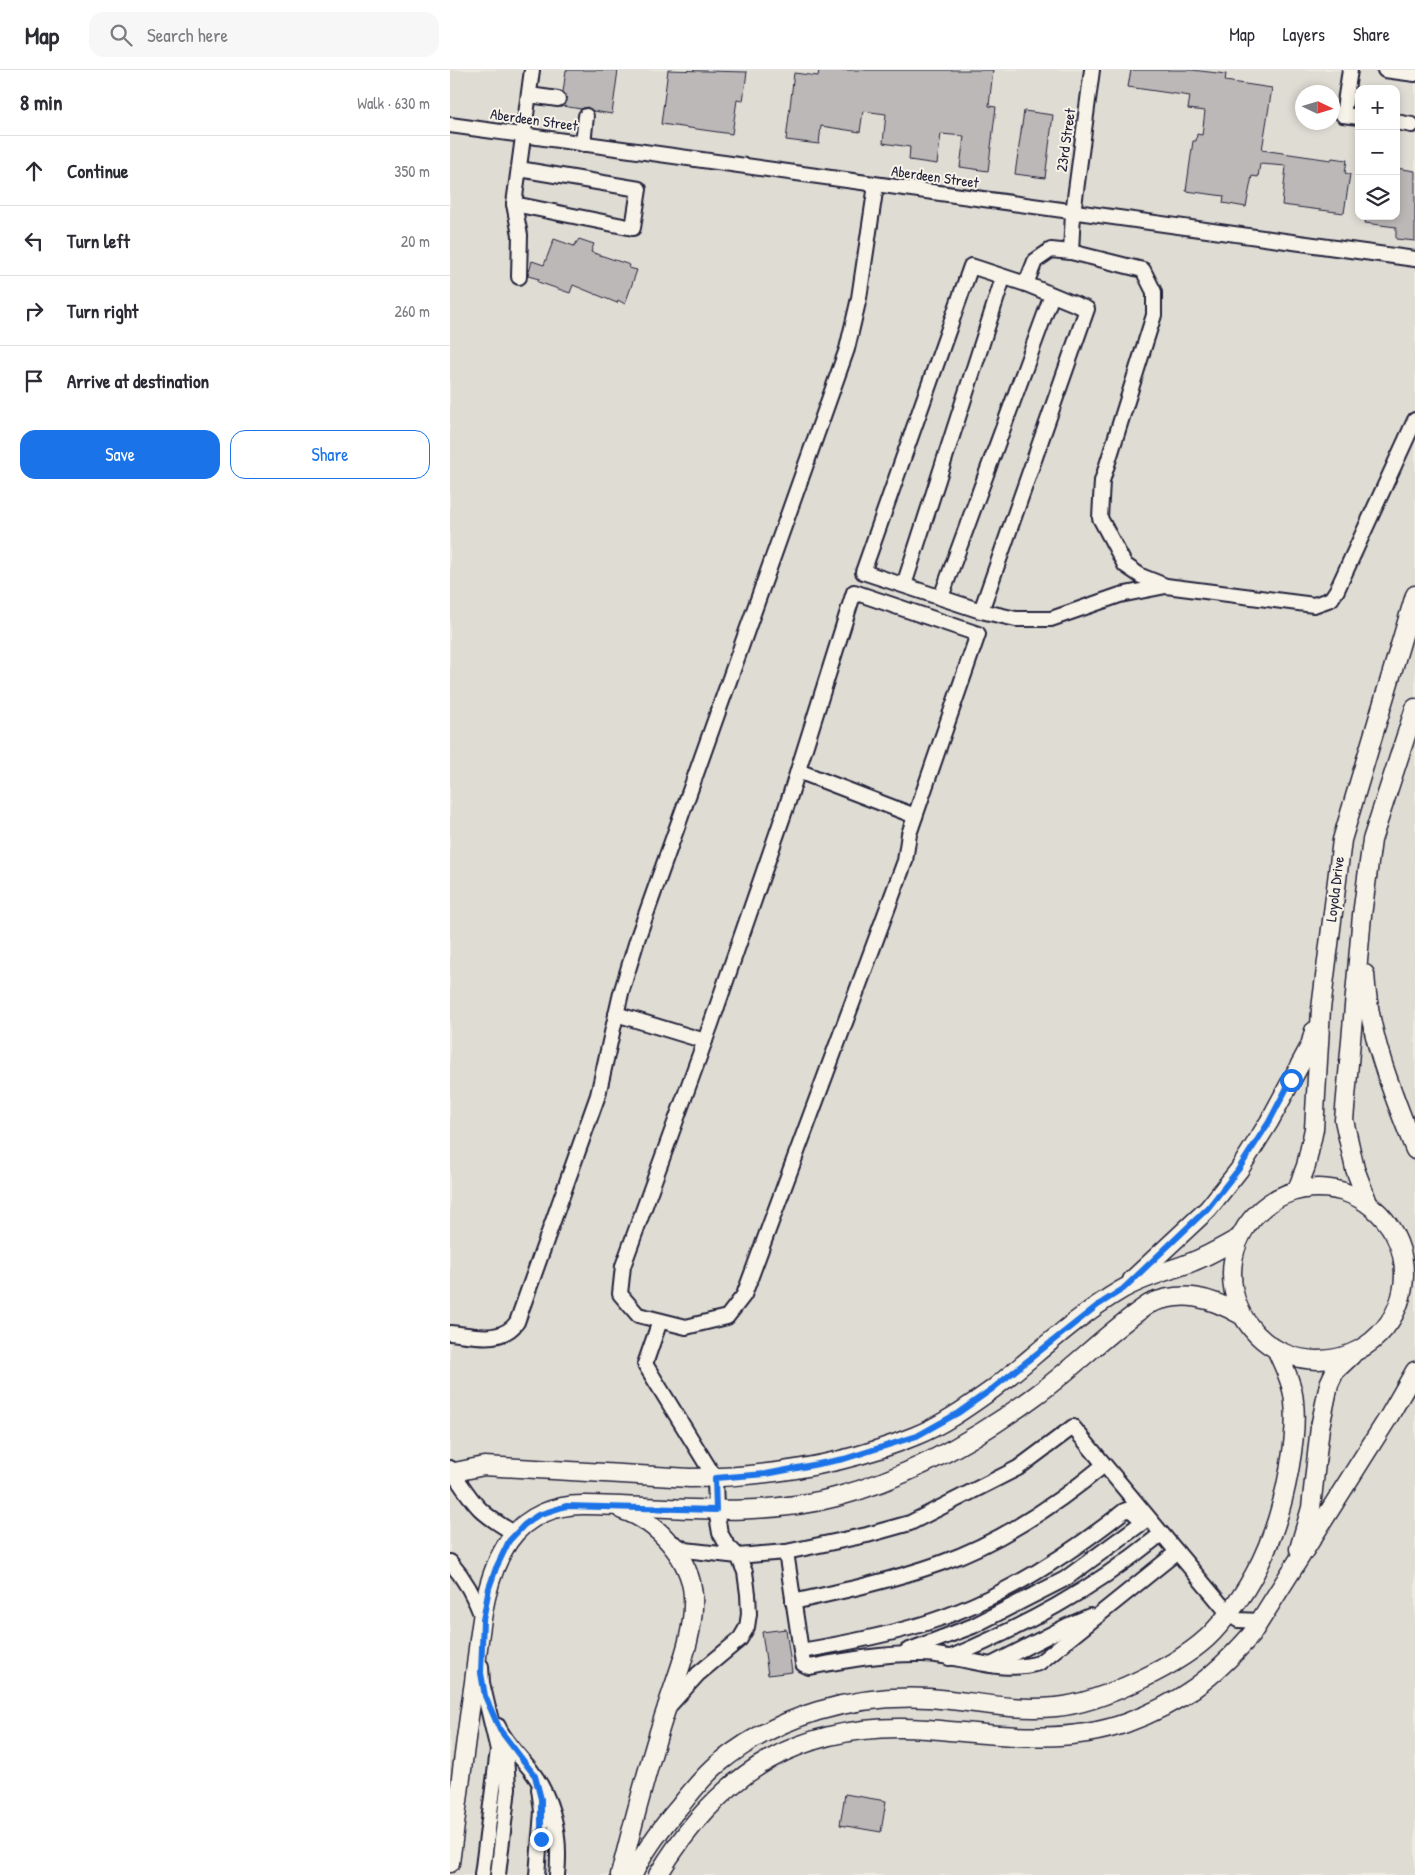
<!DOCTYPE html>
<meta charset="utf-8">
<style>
body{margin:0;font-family:"Patrick Hand",sans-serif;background:#f7f7f7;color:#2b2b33}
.controls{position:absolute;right:15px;top:15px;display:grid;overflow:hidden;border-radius:10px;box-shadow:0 2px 8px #0003}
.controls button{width:45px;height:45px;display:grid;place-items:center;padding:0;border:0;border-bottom:1px solid #e1e1e2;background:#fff;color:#2b2b33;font:25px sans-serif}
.compass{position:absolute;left:845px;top:15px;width:45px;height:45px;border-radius:50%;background:#fff;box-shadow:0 2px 8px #0003;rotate:94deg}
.stop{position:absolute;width:15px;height:15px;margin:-11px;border:4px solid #1a73e8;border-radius:50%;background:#fff}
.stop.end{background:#1a73e8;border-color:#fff;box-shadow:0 1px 5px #0008}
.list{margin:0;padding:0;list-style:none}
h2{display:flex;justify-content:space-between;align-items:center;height:65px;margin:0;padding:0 20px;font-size:21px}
h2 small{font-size:16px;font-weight:400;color:#7c7c81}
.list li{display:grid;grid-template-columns:32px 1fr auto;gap:15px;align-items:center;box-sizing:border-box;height:70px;padding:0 20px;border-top:1px solid #e1e1e2}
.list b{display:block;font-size:19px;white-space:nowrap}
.list em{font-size:16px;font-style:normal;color:#7c7c81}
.actions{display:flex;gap:10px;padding:15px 20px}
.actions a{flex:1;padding:11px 0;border:1px solid #1a73e8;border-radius:15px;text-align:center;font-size:18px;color:#1a73e8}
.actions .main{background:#1a73e8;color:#fff}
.icon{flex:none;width:28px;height:28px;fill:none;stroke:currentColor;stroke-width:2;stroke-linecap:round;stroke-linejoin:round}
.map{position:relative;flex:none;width:965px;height:1805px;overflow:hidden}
header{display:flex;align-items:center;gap:30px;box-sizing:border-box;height:70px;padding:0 25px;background:#fff;border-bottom:1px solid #e1e1e2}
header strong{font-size:24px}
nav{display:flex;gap:28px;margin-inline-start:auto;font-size:18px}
.search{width:350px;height:45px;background:#f7f7f7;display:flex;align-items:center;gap:12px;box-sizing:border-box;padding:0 18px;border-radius:15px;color:#7c7c81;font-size:19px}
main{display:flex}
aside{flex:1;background:#fff}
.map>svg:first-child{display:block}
</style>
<header>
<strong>Map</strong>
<div class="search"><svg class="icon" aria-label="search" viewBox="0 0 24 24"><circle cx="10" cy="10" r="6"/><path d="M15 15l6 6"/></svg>Search here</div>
<nav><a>Map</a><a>Layers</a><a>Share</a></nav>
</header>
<main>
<aside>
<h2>8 min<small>Walk · 630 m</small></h2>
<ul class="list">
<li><svg class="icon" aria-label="ahead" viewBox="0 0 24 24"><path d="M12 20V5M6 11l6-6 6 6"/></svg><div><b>Continue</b></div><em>350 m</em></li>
<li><svg class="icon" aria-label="left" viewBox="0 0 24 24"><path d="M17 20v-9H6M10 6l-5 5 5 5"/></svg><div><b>Turn left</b></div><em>20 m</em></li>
<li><svg class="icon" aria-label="right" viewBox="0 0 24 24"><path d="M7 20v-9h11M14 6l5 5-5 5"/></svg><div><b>Turn right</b></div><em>260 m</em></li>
<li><svg class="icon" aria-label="arrive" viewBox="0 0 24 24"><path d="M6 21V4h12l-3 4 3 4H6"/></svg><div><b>Arrive at destination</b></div></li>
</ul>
<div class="actions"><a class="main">Save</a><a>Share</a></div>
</aside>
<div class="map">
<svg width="965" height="1805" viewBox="0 0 965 1805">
<rect width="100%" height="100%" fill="#eeebe1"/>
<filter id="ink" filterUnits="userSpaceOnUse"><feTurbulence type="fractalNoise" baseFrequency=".02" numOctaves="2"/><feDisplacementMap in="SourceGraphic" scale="10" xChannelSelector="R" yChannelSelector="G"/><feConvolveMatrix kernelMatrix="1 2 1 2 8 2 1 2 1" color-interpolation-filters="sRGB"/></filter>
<g filter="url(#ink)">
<path fill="#dfdcd4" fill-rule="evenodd" d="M 0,0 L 965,0 L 965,1805 L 0,1805 ZM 909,19 L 946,19 L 946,146 L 909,146 ZM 852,22 L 882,22 L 882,52 L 852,52 Z"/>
<g fill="#bbb8b7" stroke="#22223b">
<polygon points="116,0 168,0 162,44 143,41 137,37 131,39 112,36 117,30 113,22"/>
<polygon points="218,0 297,2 293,31 287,30 282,64 211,54"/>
<polygon points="369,0 543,0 539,36 546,37 538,101 510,97 514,66 491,64 487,94 459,90 460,77 433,73 436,44 413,41 410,62 371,56 369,74 336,70 344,3 368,6"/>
<polygon points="681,0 742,0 776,4 775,11 822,18 812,80 881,90 882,88 897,90 895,103 900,104 894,143 832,135 836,96 810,94 808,107 802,106 796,137 773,133 774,126 736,121 743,71 746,71 747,64 752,65 755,41 738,39 740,26 678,17"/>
<polygon points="574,41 603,45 595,108 565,104"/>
<polygon points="946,98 965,101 965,171 946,169 946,157 915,153 916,146 946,146"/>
<polygon points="104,169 124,176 129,169 144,174 141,182 180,195 179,198 187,200 175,234 168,230 167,233 123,215 120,223 88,212 89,209 78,206 82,191 94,195"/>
<polygon points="336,1559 342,1602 318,1605 312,1562"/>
<polygon points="395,1724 436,1731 431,1762 390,1755"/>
</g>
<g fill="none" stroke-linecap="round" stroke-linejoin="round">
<g stroke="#22223b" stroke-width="18">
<g id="minor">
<polyline points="900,0 893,45 909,47"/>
<polyline points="935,0 965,4"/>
<polyline points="79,25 108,29"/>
<polyline points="946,52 962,55"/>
<polyline points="0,55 965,189"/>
<polyline points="133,74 136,46"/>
<path d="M 69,99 L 189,119 L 183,158 L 64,134 C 70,89 76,45 82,0"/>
<polyline points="64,134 70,165 69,207"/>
<polyline points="621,182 623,143 642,0"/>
<polyline points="576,214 585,191 601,180 621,182 693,200 704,222 704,245 652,411 650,448 675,495 691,506 716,516 864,535 881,529 887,520 965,350"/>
<polyline points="454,515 553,208"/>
<polygon points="404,522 528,564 459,764 455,791 294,1225 277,1247 236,1257 188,1245 170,1224 173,1196 261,954 339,729"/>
<polyline points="491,527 602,225"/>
<polyline points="531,541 637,239 576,214 521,196 413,502 531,541 566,549 601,549 670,525 716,516"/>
<polyline points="348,701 465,746"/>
<polyline points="166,944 255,971"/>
<polyline points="210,1251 195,1294 265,1408 266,1440 270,1463 277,1475 288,1486 336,1482 417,1465 460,1453 568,1398 623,1357 778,1543 788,1550 810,1551"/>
<path d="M 0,1263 C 23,1265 52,1274 67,1252 L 148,1025 L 171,923 L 188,867 L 397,279 L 409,228 L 426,115"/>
<path d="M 0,1398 C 24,1434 27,1442 66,1464"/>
<polyline points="220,1471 235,1480 288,1486 295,1502 298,1524 299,1544 297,1557 290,1569 248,1604 221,1634"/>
<path d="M 336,1482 L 353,1594 L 359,1597 C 397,1590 434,1583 473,1584 C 512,1585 550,1605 589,1593 L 727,1482"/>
<path d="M 0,1492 C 16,1510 25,1527 33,1549"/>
<path d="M 343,1532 C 393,1521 443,1510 491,1493 C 550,1472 607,1434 654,1395"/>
<path d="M 351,1581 C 392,1574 433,1566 473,1554 C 545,1532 616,1487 674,1441 L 680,1439 L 691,1449"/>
<polyline points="457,1581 523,1556 615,1509 693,1452"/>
<path d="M 499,1588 C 576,1555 640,1521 706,1468"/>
<polyline points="541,1595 617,1556 640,1546"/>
<polyline points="31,1596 32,1613 48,1680 32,1805"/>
<path d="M 48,1656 C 55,1672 69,1685 80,1699 C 104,1730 111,1766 107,1805"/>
<polyline points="48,1805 58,1718 55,1669"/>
<polyline points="87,1805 92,1741 89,1719"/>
</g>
</g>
<g stroke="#22223b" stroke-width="21">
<g id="major">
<path d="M 915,904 C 919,967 942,1022 965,1080"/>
<circle cx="868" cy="1204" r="86"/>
<polyline points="847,1120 856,1096 864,1059 871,939 892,770 965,525"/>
<polyline points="918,1133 905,1099 894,1050 912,845 922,770 965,638"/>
<polyline points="682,1210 758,1139 789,1100 819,1052 860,976 864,961"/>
<path d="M 0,1403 L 34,1396 L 240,1408 C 317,1407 394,1395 465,1366 C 493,1355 519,1336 543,1319 C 585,1286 625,1247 671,1220 C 693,1207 719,1201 742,1192 C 758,1186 773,1177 789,1168"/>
<polyline points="849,1479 861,1438 870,1357 879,1314 885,1301 902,1285"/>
<path d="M 0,1793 C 8,1733 15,1672 24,1612 C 30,1566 32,1510 59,1471 C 76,1446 106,1434 136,1435 C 219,1436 304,1449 386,1427 C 458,1408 525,1370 585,1326 C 624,1298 658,1261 699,1234 C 733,1220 760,1227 791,1245"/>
<path d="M 170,1805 C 184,1750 198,1694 216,1640 C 227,1604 245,1566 243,1526 C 241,1489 207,1451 172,1440"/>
<path d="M 183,1805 C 194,1780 212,1757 230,1736 C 242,1721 254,1705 269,1693 C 328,1645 404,1624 479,1628 C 524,1631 559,1641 606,1637 C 650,1633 733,1594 763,1562 C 789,1534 810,1499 823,1462 C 835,1429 848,1368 844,1332 C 843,1315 834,1297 827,1281"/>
<path d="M 208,1805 C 271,1700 353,1650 477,1659 C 543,1664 612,1676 676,1653 C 731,1633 763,1608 801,1565 L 938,1348 L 965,1301"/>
</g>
</g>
<use href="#minor" stroke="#f7f3e8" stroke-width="14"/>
<use href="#major" stroke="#f7f3e8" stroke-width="18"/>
</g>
</g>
<g fill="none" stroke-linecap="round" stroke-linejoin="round" filter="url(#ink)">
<polyline stroke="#1a73e8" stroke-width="6" points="91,1769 91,1729 85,1706 50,1660 35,1626 31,1603 33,1550 39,1518 46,1498 59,1471 74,1455 88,1445 116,1436 266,1440 265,1408 316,1404 394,1389 467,1366 508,1343 542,1319 648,1235 673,1219 758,1138 788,1100 819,1052 841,1010"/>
</g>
<g text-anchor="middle" stroke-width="4" stroke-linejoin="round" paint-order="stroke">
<g font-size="15" fill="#22223b" stroke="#f7f3e8">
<text transform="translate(84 50) rotate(8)" y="5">Aberdeen Street</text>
<text transform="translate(616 70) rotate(-82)" y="5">23rd Street</text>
<text transform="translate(485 107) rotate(8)" y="5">Aberdeen Street</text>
<text transform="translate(885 819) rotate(-83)" y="5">Loyola Drive</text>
</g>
</g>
</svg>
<div class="controls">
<button>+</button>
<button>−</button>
<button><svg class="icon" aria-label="layers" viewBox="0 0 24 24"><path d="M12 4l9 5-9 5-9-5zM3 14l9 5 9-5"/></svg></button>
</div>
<svg class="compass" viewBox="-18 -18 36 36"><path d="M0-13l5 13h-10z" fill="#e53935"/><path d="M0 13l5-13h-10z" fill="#7c7c81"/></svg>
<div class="stop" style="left:841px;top:1010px"></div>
<div class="stop end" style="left:91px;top:1769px"></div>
</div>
</main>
